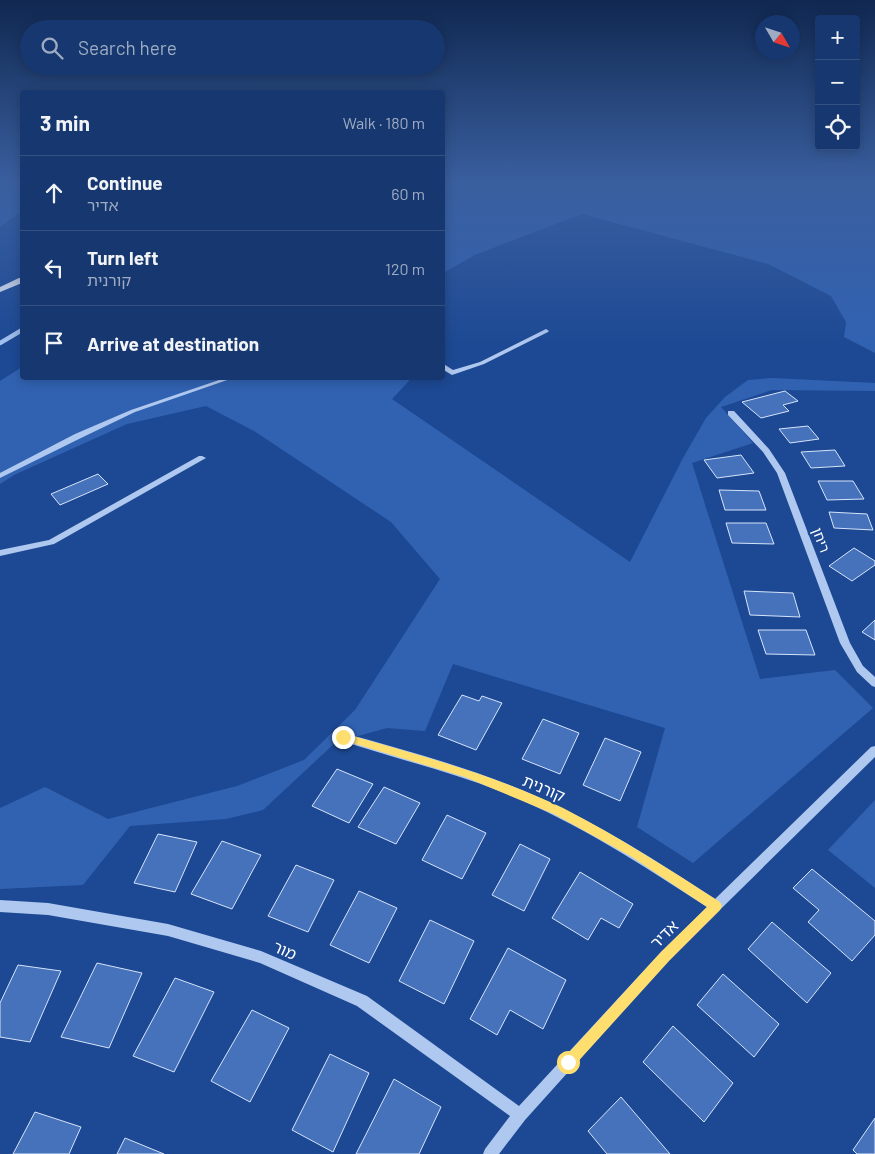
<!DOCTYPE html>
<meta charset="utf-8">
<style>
body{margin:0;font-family:Barlow,"Noto Sans Hebrew",sans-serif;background:#234277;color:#f1f3f6}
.controls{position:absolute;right:15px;top:15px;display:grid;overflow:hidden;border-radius:5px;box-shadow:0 2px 12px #0003}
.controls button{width:45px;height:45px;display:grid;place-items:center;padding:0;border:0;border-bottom:1px solid #355182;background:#16376f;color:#f1f3f6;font:25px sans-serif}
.compass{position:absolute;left:755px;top:15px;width:45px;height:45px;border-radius:50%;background:#16376f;box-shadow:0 2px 12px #0003;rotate:129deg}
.stop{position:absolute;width:15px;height:15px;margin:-11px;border:4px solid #fede6e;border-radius:50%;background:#fff}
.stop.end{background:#fede6e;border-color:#fff;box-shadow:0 1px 5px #0008}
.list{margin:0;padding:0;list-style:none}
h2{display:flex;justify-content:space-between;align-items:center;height:65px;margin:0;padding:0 20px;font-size:21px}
h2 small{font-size:16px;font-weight:400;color:#9eacc3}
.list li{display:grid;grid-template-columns:32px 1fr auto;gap:15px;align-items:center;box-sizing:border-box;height:75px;padding:0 20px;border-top:1px solid #355182}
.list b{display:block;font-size:19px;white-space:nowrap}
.list p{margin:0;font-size:16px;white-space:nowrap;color:#9eacc3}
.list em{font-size:16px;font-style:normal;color:#9eacc3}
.icon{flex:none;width:28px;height:28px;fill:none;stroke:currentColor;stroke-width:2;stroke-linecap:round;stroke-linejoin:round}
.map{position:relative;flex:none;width:875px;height:1154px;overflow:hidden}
.search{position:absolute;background:#16376f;box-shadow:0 2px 12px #0003;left:20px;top:20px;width:425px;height:55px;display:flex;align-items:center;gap:12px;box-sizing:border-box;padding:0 18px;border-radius:28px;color:#9eacc3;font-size:19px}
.panel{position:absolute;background:#16376f;box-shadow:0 2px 12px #0003;left:20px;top:90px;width:425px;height:290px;border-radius:5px}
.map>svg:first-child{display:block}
</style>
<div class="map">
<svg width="875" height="1154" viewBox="0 0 875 1154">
<rect width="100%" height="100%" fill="#1d4994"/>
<g fill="#3162b2">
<polygon points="0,183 22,183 22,211 0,227"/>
<polygon points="443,183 875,183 875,353 844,337 846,322 831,296 768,264 582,214 475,255 443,273"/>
<polygon points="22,367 22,378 408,378 409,381 392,399 630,562 683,458 706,418 725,397 748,380 772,378 875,383 875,391 772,390 721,407 753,443 692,463 760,679 835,670 873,708 693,863 637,827 665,728 453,664 425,731 387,728 336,742 263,810 226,819 130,826 83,885 0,889 0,808 45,787 108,819 237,786 304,760 355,710 440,579 391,522 254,431 206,406 127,424 16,474 0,484 0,381"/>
<polygon points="875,800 875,888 828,850"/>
</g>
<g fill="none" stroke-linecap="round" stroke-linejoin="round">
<polyline stroke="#a3c1f0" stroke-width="4.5" points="0,343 22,330"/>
</g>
<g fill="#4572bb" stroke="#d6e4fa">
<polygon points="785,391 798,401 783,405 789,411 761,418 742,402"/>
<polygon points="808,426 819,439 790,443 779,429"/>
<polygon points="835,450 845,466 811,468 801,452"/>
<polygon points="741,455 754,473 717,478 704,460"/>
<polygon points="98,474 108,484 60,505 51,494"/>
<polygon points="818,481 853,481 864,499 827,500"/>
<polygon points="719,490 759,491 766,510 725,510"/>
<polygon points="829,512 867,514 873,530 834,528"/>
<polygon points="726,523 766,523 774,544 732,543"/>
<polygon points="854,548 875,561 875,565 852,581 829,566"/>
<polygon points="744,591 793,593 800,617 750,615"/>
<polygon points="875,620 875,640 862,632"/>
<polygon points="758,630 806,630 815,655 766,654"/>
<polygon points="462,695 479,701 482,696 502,703 476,750 438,735"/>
<polygon points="543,719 579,733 560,774 522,759"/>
<polygon points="605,738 641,752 620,801 583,785"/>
<polygon points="337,769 373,784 349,823 312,806"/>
<polygon points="384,787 420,803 396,844 358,827"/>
<polygon points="447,815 486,833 462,879 422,860"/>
<polygon points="158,834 197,842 175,892 134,883"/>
<polygon points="222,841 261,855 232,909 191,894"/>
<polygon points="520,844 550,859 524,911 492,895"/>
<polygon points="296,865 334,880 308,932 268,916"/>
<polygon points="812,869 875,921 875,935 852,961 808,922 819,910 793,888"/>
<polygon points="580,872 633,904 619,928 601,918 588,940 552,918"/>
<polygon points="359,891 397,908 369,963 330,945"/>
<polygon points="430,920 474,941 444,1004 399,981"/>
<polygon points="772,922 831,973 807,1003 748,949"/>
<polygon points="508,948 566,980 543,1029 510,1010 497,1035 470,1019"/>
<polygon points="97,963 142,973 109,1048 61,1037"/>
<polygon points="18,965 61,971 30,1042 0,1037 0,1003"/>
<polygon points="723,974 779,1024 754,1057 697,1005"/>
<polygon points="175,978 214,992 174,1072 133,1056"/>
<polygon points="252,1010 289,1028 250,1102 211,1081"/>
<polygon points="673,1026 733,1083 704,1122 643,1062"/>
<polygon points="330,1054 369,1073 333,1152 292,1130"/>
<polygon points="394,1079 441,1107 419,1154 356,1154"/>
<polygon points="621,1097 670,1154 607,1154 588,1131"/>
<polygon points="35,1112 81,1127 69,1154 13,1154"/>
<polygon points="875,1118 875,1154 857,1154 853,1150"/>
<polygon points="125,1138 164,1154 117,1154"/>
</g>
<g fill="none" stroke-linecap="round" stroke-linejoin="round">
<g fill="#afc8ef" fill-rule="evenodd">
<polygon points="546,329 549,331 548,332 484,364 452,375 442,369 442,363 453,370 480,362"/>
<polygon points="225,378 233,378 135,412 81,438 0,478 0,473 75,434 131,410"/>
<polygon points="728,411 734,411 769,449 785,473 850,643 863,666 875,677 875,687 872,686 857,672 840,643 777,473 763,452 728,415"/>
<polygon points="199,456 202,456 206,458 54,544 0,556 0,550 49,540"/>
<path d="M 343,733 C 409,751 475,769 538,797 C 600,824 658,862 715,899 L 871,747 L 875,746 L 875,757 L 669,960 L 525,1120 L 499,1154 L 483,1154 L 485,1149 L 510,1116 L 357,1006 L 260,963 L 168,936 L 48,915 L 0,912 L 0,900 L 48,903 L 168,924 L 261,951 L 367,996 L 519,1106 L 661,952 L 707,907 C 641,864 575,821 502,792 C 449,771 393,758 339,740 L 338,737 L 339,734 Z"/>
</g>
<polygon fill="#f7faff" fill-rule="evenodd" points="19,278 22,278 22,283 0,292 0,287"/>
</g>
<linearGradient id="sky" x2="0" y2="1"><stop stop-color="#102851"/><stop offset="0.53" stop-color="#3a5f9f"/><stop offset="1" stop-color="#3a5f9f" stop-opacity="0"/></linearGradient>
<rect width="875" height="345" fill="url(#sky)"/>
<path fill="#fede6e" d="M 343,733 C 417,755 493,774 563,808 C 617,836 669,869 720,902 L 722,906 L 720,910 L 669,961 L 573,1067 L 568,1068 L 564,1067 L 562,1062 L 564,1058 L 661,952 L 707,907 L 632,857 L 554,814 L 465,777 L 339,739 L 338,737 Z"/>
<g text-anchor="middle" stroke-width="4.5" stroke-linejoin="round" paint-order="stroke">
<g font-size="14" fill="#fff" stroke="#1d4994">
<text transform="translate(821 540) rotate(69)" y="5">ריחן</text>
</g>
<g font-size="16" fill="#fff" stroke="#1d4994">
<text transform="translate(544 788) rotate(23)" y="6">קורנית</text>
<text transform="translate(664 934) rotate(-45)" y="6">אדיר</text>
<text transform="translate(285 950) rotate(24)" y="6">מור</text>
</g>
</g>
</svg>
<div class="controls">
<button>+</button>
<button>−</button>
<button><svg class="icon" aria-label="locate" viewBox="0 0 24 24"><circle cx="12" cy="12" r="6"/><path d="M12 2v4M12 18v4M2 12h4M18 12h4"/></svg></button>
</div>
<svg class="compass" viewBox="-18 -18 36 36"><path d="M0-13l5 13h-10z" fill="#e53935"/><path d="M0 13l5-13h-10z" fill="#9eacc3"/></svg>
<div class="stop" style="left:568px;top:1062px"></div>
<div class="stop end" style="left:343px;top:737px"></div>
<div class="search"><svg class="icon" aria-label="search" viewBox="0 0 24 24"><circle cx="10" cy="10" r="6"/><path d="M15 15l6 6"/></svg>Search here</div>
<section class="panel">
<h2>3 min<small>Walk · 180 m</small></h2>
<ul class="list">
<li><svg class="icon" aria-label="ahead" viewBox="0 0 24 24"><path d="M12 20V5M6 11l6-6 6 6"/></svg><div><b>Continue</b><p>אדיר</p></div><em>60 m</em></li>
<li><svg class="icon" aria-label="left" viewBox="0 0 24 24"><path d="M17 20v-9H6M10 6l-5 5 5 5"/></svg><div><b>Turn left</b><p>קורנית</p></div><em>120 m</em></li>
<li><svg class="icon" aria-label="arrive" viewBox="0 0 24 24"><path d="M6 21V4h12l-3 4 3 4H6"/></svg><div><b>Arrive at destination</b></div></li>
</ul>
</section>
</div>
